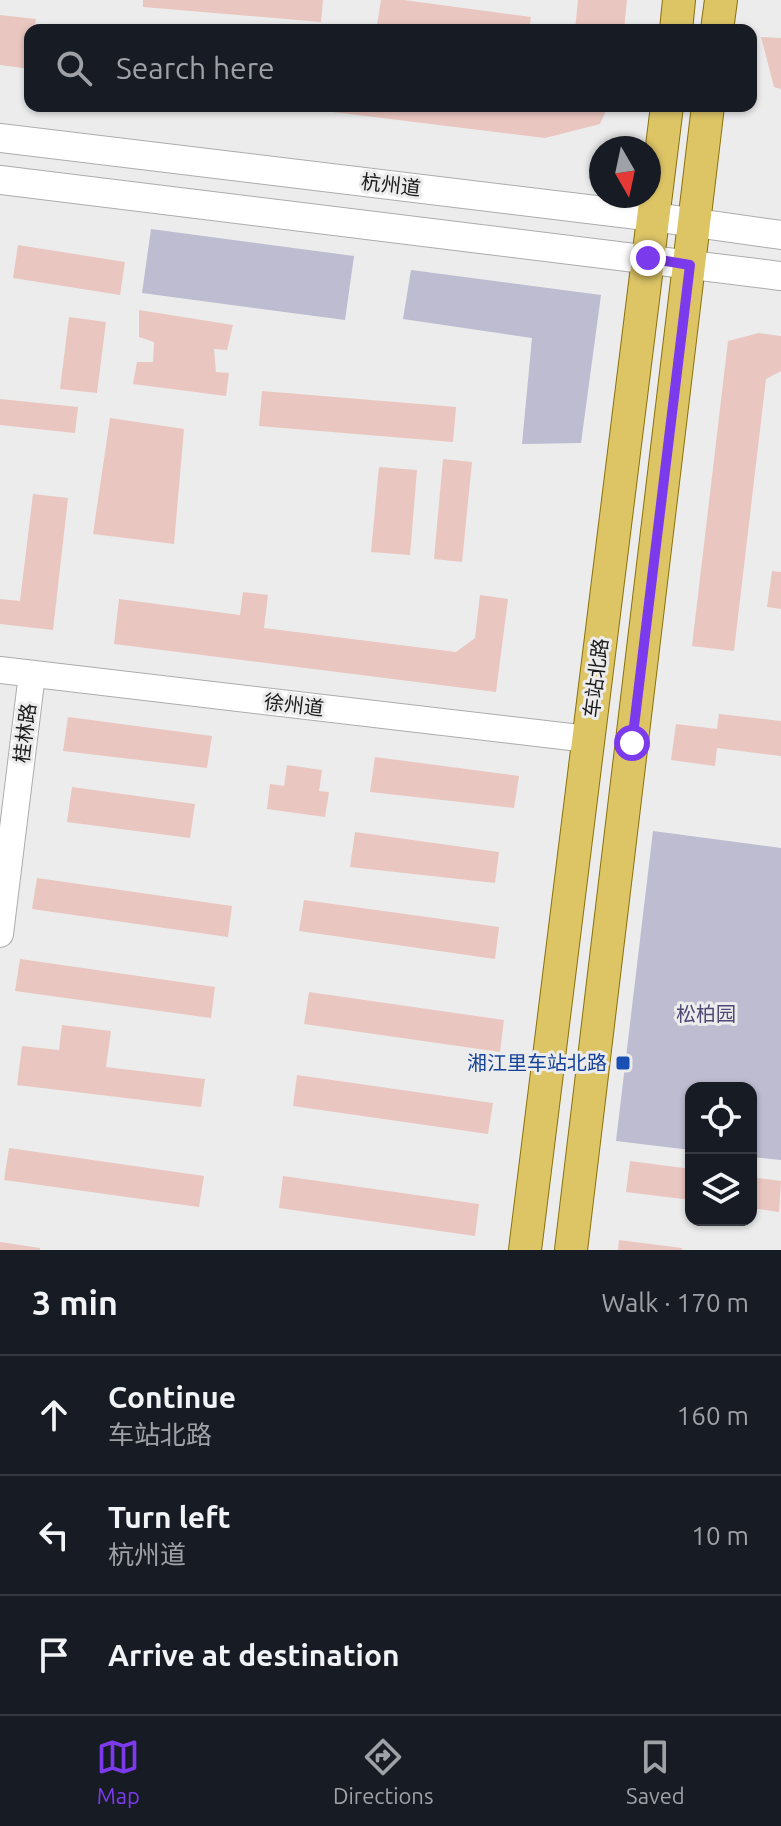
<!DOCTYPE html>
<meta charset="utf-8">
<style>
body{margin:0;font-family:Ubuntu,"Noto Sans SC",sans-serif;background:#20242c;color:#f1f3f6}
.controls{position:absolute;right:24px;bottom:24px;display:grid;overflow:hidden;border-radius:16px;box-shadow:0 2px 6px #0004}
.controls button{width:72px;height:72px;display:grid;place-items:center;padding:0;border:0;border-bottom:2px solid #363941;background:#171b24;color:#f1f3f6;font:40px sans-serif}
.compass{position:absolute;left:589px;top:136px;width:72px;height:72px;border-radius:50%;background:#171b24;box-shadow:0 2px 6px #0004;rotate:171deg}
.stop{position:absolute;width:24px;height:24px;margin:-18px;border:6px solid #7c3aed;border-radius:50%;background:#fff}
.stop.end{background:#7c3aed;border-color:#fff;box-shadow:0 2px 8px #0008}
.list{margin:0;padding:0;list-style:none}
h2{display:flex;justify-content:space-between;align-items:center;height:104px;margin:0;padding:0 32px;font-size:34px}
h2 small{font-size:26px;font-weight:400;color:#9ea1a6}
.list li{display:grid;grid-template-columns:52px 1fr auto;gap:24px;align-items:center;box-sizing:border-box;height:120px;padding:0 32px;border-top:2px solid #363941}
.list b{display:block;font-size:30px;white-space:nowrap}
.list p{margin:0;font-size:26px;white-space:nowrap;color:#9ea1a6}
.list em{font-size:26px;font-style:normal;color:#9ea1a6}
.icon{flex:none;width:44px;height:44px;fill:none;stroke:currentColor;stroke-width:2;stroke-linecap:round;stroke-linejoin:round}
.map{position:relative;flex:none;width:781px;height:1250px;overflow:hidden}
.search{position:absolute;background:#171b24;box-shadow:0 2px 6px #0004;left:24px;right:24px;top:24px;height:88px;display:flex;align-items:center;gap:20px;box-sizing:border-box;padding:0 28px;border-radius:16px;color:#9ea1a6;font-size:30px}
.sheet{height:464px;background:#171b24}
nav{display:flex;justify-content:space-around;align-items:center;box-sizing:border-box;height:112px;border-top:2px solid #363941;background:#171b24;font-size:22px;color:#9ea1a6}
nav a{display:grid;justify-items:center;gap:4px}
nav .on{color:#7c3aed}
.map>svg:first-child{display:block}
</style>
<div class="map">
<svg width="781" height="1250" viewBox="0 0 781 1250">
<rect width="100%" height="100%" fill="#ececed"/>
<g fill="#bdbcd0">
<polygon points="151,229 354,256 345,320 142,293"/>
<polygon points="411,270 601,295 581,443 522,444 532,338 403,319"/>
<polygon points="653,831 781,848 781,1160 751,1157 751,1088 691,1088 691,1150 616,1141"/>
</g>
<g fill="#eac6c0">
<polygon points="143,0 323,0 321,22 143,7"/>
<polygon points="381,0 404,0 531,17 529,30 418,30 377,25"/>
<polygon points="578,0 627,0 624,30 575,30"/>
<polygon points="0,15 36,19 34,30 30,30 30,69 0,65"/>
<polygon points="761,37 781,38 781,89 774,87"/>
<polygon points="284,106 608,106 600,124 545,138"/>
<polygon points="18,245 125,262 120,295 13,278"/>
<polygon points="139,310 233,325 227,350 214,349 216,372 229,373 226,396 133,384 137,362 153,362 154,342 139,337"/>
<polygon points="69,317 106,322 97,393 60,389"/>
<polygon points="759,333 781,336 781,371 766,379 734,651 692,646 728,341"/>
<polygon points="262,391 456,407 453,442 259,426"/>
<polygon points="0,399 78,407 75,433 0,425"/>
<polygon points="110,418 184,429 174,544 93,534"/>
<polygon points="443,459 472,462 462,562 434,559"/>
<polygon points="379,467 417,470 410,555 371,552"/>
<polygon points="33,494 68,498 53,630 0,624 0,599 20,601"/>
<polygon points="772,571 781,572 781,609 767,607"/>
<polygon points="243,592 268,595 264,628 456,652 475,638 480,595 508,599 496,692 114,644 119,599 240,615"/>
<polygon points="719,714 781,721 781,756 717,748 715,766 671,760 676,724 717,729"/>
<polygon points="68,717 212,736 207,768 63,751"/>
<polygon points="375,757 519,776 514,808 370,792"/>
<polygon points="287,765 322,770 319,791 329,792 325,817 267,809 270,784 284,786"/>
<polygon points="72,787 195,804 190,838 67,822"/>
<polygon points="355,832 499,852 495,883 350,867"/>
<polygon points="37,878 232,906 228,937 32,909"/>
<polygon points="304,900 499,927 495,959 299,931"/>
<polygon points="20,959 215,987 211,1018 15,991"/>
<polygon points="309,992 504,1020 500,1052 304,1024"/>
<polygon points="62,1025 111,1031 106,1067 205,1079 201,1107 17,1085 22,1046 59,1050"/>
<polygon points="297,1075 493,1103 488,1134 293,1106"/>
<polygon points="9,1148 204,1176 199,1207 4,1180"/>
<polygon points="630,1161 691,1169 691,1200 626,1192"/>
<polygon points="283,1176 479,1204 475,1236 279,1208"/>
<polygon points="751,1177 781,1181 779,1212 751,1208"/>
<polygon points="619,1240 682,1248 682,1250 618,1250"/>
<polygon points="0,1242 40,1248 40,1250 0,1250"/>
</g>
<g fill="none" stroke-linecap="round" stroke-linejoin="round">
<g stroke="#acacad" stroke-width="28">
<g id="tertiary">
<polyline points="0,670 588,739"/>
<polyline points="0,934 32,674"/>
</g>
</g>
<g stroke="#acacad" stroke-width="30">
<g id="secondary">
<polyline points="0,138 654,217 781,235"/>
<polyline points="0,180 781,276"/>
</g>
</g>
<g stroke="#8b7109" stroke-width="34">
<g id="primary">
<polyline points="676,30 679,0"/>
<polyline points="717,30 721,0"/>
<polyline points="525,1250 667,106"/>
<polyline points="571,1250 708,106"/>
</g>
</g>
<use href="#tertiary" stroke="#fff" stroke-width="26"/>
<use href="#secondary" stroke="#fff" stroke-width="28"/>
<use href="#primary" stroke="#ddc566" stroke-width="32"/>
</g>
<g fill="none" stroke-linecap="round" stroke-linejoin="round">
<polyline stroke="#7c3aed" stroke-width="10" points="632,743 690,265 648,258"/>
</g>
<rect fill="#1a4fb4" stroke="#ececed" stroke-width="3" x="615" y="1055" width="16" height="16" rx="4"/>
<g text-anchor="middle" stroke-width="6" stroke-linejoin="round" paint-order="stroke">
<g font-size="20" fill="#1b1b1b" stroke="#ececed">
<text transform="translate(391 185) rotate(7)" y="7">杭州道</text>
<text transform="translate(596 678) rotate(-83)" y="7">车站北路</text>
<text transform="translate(294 705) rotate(7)" y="7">徐州道</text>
<text transform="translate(25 733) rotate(-83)" y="7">桂林路</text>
</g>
<g font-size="20" fill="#504976" stroke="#ececed">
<text x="706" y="1021">松柏园</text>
</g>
<g font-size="20" fill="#164399" stroke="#ececed" text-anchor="end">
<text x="607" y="1070">湘江里车站北路</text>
</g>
</g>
</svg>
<div class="controls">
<button><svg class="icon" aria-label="locate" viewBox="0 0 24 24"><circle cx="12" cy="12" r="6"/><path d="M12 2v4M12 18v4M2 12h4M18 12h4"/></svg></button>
<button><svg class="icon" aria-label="layers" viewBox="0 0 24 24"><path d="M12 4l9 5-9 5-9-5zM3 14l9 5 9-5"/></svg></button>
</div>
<svg class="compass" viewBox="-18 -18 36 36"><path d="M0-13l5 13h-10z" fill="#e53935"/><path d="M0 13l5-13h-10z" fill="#9ea1a6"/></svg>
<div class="stop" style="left:632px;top:743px"></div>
<div class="stop end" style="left:648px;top:258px"></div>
<div class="search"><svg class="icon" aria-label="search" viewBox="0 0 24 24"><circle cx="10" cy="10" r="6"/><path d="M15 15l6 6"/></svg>Search here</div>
</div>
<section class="sheet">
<h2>3 min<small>Walk · 170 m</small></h2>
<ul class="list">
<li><svg class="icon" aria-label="ahead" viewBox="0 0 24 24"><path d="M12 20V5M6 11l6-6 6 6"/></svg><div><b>Continue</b><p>车站北路</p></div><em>160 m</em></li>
<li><svg class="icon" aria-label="left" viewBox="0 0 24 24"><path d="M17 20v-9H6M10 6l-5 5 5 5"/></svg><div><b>Turn left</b><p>杭州道</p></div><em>10 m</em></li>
<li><svg class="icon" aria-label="arrive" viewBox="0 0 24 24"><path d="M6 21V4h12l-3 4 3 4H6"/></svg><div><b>Arrive at destination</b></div></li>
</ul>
</section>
<nav>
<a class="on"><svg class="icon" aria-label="map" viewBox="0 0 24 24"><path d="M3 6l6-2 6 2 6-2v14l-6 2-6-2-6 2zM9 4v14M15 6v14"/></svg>Map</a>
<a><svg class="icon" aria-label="directions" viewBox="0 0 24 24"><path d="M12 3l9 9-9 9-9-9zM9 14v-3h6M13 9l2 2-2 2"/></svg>Directions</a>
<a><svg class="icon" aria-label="saved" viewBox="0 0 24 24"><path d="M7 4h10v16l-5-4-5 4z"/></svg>Saved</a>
</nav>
